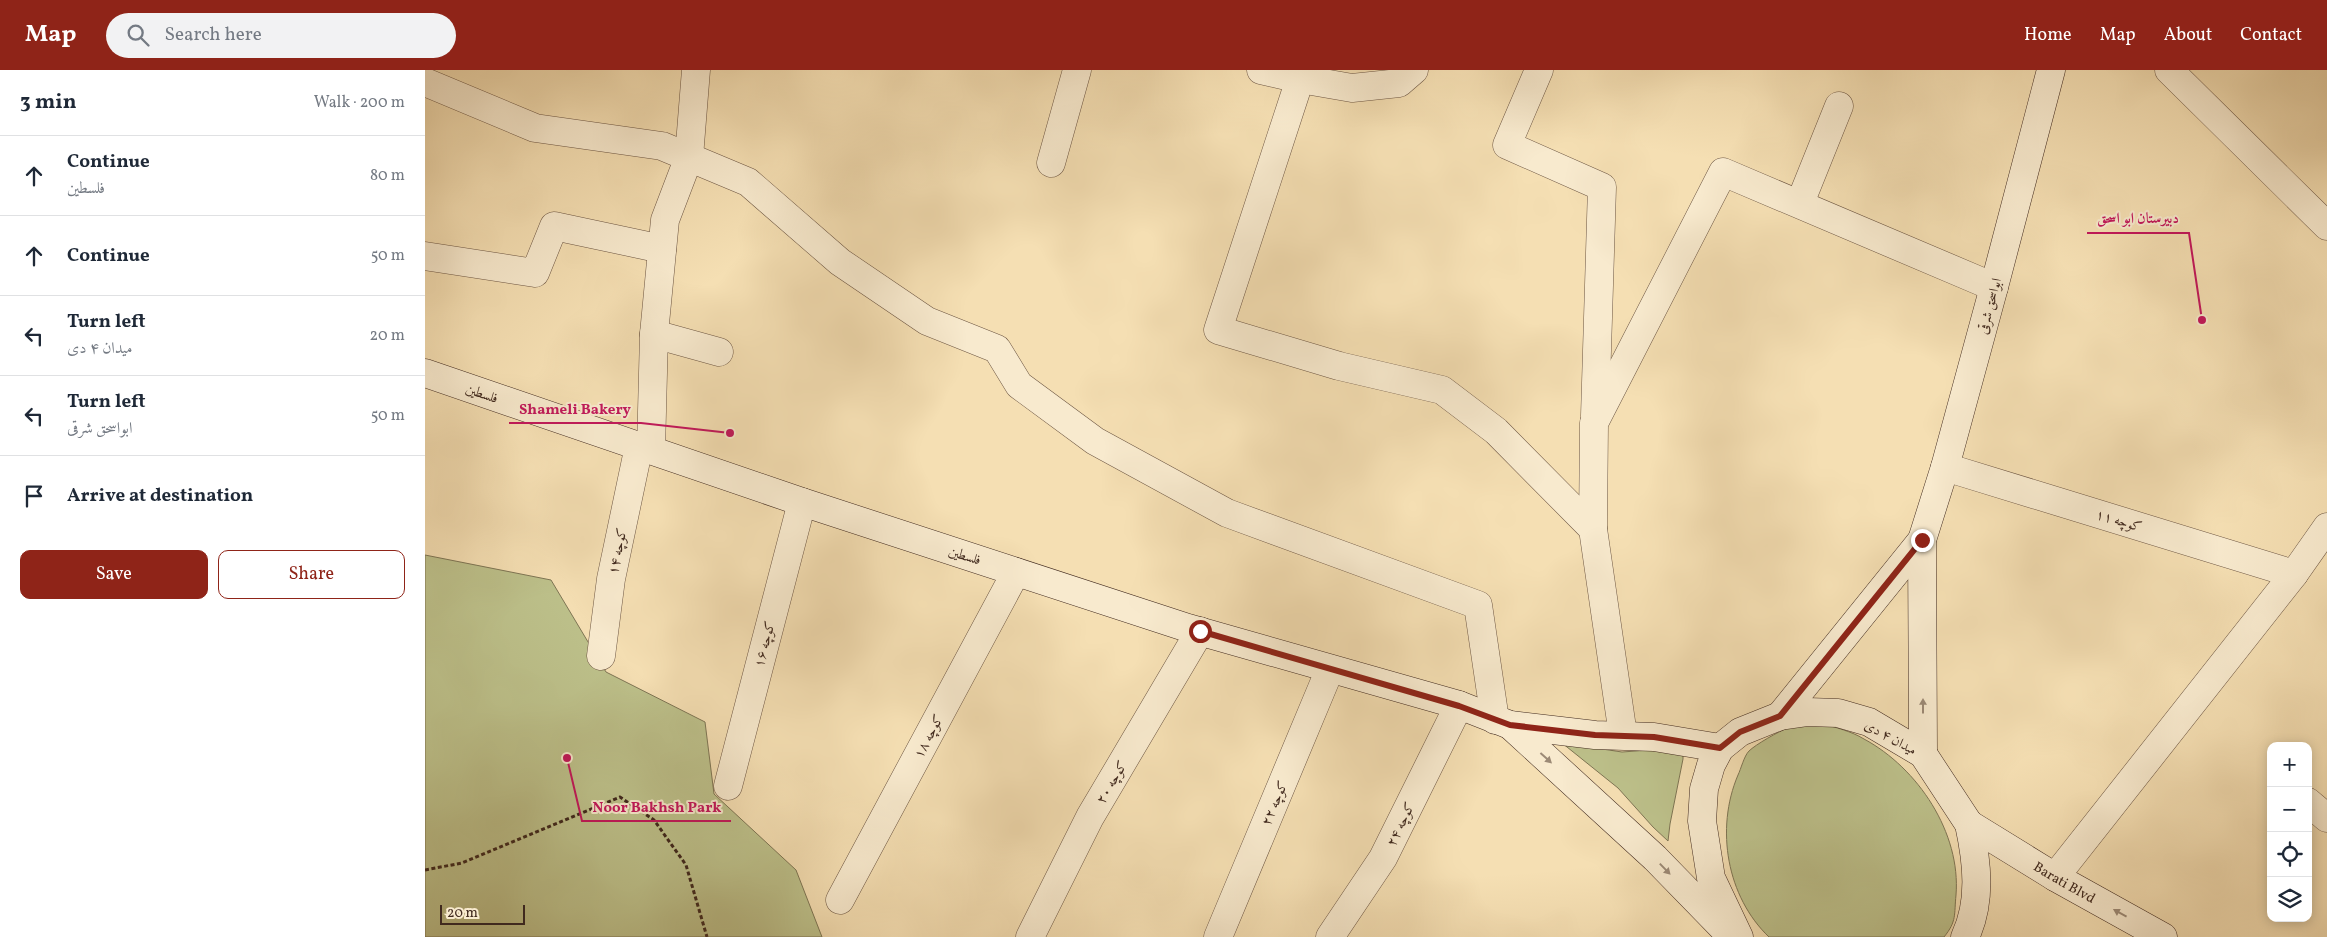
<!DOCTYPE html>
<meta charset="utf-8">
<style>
body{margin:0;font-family:Vollkorn,Amiri,serif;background:#f2f2f3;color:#1f2937}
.controls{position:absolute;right:15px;bottom:15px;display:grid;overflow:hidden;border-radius:10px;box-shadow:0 2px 12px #0003}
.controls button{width:45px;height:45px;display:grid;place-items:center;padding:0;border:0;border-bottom:1px solid #e0e1e3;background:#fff;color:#1f2937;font:25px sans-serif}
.scale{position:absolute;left:15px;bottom:12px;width:85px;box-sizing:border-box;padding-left:5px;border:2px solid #40291e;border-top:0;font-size:14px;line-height:18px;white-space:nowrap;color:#40291e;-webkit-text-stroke:4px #f8eace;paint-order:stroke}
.stop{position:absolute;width:15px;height:15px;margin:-11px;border:4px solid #8f2418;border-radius:50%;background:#fff}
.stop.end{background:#8f2418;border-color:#fff;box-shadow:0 1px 5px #0008}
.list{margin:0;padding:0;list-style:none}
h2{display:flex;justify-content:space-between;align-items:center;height:65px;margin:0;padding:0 20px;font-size:21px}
h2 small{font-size:16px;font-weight:400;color:#747a83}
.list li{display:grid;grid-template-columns:32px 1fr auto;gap:15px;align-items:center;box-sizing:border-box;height:80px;padding:0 20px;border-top:1px solid #e0e1e3}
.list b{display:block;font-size:19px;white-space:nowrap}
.list p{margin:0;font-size:16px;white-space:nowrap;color:#747a83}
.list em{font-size:16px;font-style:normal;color:#747a83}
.actions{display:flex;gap:10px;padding:15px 20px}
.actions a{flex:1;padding:11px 0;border:1px solid #8f2418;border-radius:10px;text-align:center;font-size:18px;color:#8f2418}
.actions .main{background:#8f2418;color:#fff}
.icon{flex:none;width:28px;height:28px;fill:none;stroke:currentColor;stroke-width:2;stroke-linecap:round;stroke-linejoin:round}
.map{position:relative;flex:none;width:1902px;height:867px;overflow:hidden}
header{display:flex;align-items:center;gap:30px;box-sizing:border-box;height:70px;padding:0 25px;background:#8f2418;color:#fff}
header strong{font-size:24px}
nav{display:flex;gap:28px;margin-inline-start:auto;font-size:18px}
.search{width:350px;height:45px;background:#f2f2f3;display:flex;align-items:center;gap:12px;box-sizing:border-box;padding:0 18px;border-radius:28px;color:#747a83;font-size:19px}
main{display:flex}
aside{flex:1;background:#fff}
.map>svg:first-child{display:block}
</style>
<header>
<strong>Map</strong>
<div class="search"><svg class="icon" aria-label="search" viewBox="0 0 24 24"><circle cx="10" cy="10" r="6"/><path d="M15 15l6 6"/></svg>Search here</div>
<nav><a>Home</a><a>Map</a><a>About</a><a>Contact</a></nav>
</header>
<main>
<aside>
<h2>3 min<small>Walk · 200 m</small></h2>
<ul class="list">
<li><svg class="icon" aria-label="ahead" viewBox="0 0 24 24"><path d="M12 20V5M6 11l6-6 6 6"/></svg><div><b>Continue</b><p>فلسطین</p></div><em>80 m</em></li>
<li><svg class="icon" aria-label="ahead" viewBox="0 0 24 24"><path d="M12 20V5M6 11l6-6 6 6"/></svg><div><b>Continue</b></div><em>50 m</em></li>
<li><svg class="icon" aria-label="left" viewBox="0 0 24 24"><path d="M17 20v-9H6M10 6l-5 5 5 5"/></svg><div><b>Turn left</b><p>میدان ۴ دی</p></div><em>20 m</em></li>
<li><svg class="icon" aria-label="left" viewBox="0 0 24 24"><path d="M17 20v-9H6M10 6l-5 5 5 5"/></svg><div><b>Turn left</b><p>ابواسحق شرقی</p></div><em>50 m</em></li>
<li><svg class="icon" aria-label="arrive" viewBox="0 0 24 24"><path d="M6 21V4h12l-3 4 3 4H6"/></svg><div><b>Arrive at destination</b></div></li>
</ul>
<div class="actions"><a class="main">Save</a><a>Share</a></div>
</aside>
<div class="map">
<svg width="1902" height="867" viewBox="0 0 1902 867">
<rect width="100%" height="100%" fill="#f5dfb3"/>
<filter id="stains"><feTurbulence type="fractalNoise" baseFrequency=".004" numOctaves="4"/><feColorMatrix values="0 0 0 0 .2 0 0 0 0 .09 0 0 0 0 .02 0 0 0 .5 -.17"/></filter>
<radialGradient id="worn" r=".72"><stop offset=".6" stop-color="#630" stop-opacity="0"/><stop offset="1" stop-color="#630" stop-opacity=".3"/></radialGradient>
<g fill="#bdc18b" stroke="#7e7554">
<polygon points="0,485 126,510 181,602 280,652 289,724 371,800 397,867 0,867"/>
<path d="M 1397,653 C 1411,658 1426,661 1439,669 C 1493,698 1536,763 1531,825 C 1529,845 1532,851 1519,867 L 1344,867 C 1302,827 1290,759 1313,705 C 1316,699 1319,686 1324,681 C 1330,675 1354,661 1363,658 C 1372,654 1386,654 1397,653 Z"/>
<polygon points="1137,673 1197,682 1253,678 1258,683 1258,689 1245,754 1243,771 1228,757 1193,718"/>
</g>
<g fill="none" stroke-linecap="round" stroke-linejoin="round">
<g stroke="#6d5643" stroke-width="29">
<g id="minor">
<polyline points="836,0 875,9 927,18 974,13 989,0"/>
<polyline points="1114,0 1082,75 1177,117 1170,346"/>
<polyline points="1744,0 1902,156"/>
<polyline points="875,9 793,260 914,296 1017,320 1071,361 1168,459"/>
<polyline points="0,12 110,58 237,76 323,112 415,192 502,251 572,279 594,315 670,371 802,443 1053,535 1070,650"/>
<polyline points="626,93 652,0"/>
<polyline points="1375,133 1414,36"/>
<polyline points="0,186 110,203 129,156 237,179"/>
<polyline points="229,264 294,282"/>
<polyline points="226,380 229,264 240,150 264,87 271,0"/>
<polyline points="1520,397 1869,504"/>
<polyline points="176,586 186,509 214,376"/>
<polyline points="1198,665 1168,459 1169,353 1298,102 1569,217"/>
<polyline points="303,716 377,432"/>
<polyline points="1883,732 1902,748"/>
<polyline points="1630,807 1869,504 1902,457"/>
<polyline points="415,830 591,502"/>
<polyline points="605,867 665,747 775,561"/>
<polyline points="793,867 905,599"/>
<polyline points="905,867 958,788 1034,635"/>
</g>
</g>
<g stroke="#40291e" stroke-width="29">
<g id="secondary">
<polyline points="0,303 377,432 763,558 1034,635 1085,655 1170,665 1229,667 1295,678"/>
<polyline points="1355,646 1497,470"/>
<polyline points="1085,655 1230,788 1306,866"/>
<polyline points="1498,684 1497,470 1520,397 1569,217 1626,0"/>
<path id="s1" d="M 1544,754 L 1630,807 L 1738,867"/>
<path d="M 1314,867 L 1286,808 L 1277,751 L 1279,719 L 1286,695 L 1295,678 L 1315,662 L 1355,646 L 1383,642 L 1413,643 L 1444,652 L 1498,684 L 1544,754 C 1552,791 1557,832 1540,867"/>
</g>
</g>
<polyline stroke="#40291e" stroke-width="3" stroke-dasharray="4 2.5" stroke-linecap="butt" points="0,800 37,793 195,727 229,750 261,795 282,867"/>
<use href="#minor" stroke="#f8eace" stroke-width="28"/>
<use href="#secondary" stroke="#f8eace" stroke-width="28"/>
</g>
<defs><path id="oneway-solid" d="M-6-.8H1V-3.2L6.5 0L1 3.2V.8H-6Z" transform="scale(1.25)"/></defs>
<g fill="#9c8a76">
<use href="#oneway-solid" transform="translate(1498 636) rotate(-90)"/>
<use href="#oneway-solid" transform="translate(1121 688) rotate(42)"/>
<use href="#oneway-solid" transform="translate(1240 799) rotate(46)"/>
<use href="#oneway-solid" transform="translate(1695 843) rotate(-151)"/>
</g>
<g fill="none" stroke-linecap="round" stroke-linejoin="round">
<polyline stroke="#8f2418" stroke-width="6" points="775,561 1034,636 1085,655 1170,665 1229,667 1295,678 1315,662 1355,646 1497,470"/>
</g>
<g text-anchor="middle" stroke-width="4" stroke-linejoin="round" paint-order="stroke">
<g font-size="14" fill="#40291e" stroke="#f8eace">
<text transform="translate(1564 236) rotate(-75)" y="5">ابواسحق شرقی</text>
<text transform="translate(57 323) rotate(19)" y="5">فلسطین</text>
<text transform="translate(1694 450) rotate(17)" y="5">کوچه ۱۱</text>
<text transform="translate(192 481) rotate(-78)" y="5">کوچه ۱۴</text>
<text transform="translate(540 485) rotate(18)" y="5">فلسطین</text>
<text transform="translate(339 574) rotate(-75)" y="5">کوچه ۱۶</text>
<text transform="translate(503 666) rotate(-62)" y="5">کوچه ۱۸</text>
<text transform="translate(1466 667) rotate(29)" y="5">میدان ۴ دی</text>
<text transform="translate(686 712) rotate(-59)" y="5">کوچه ۲۰</text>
<text transform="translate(849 733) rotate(-67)" y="5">کوچه ۲۲</text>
<text transform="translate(975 754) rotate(-64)" y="5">کوچه ۲۴</text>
<text dy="5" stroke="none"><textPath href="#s1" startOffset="112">Barati Blvd</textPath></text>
</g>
</g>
<path fill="none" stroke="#c2185b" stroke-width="2" d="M1777 250L1764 163H1662M305 363L216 353H84M142 688L157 751H306"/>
<g fill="#c2185b" stroke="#f8eace" stroke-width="2">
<circle cx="1777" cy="250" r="5"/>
<circle cx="305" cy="363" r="5"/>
<circle cx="142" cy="688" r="5"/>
</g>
<g font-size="15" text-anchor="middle" font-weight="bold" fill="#c2185b" stroke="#f8eace" stroke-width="4" stroke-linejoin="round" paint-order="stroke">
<text x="1713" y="153">دبیرستان ابو اسحق</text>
<text x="150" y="344">Shameli Bakery</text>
<text x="232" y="742">Noor Bakhsh Park</text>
</g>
<rect width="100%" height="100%" filter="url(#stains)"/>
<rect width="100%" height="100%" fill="url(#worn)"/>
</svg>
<div class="controls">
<button>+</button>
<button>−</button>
<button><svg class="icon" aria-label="locate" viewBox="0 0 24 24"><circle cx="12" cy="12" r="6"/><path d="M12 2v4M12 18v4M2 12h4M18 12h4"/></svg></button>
<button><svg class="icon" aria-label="layers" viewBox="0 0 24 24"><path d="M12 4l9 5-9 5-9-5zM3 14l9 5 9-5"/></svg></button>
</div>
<div class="scale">20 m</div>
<div class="stop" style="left:775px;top:561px"></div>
<div class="stop end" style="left:1497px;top:470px"></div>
</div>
</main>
